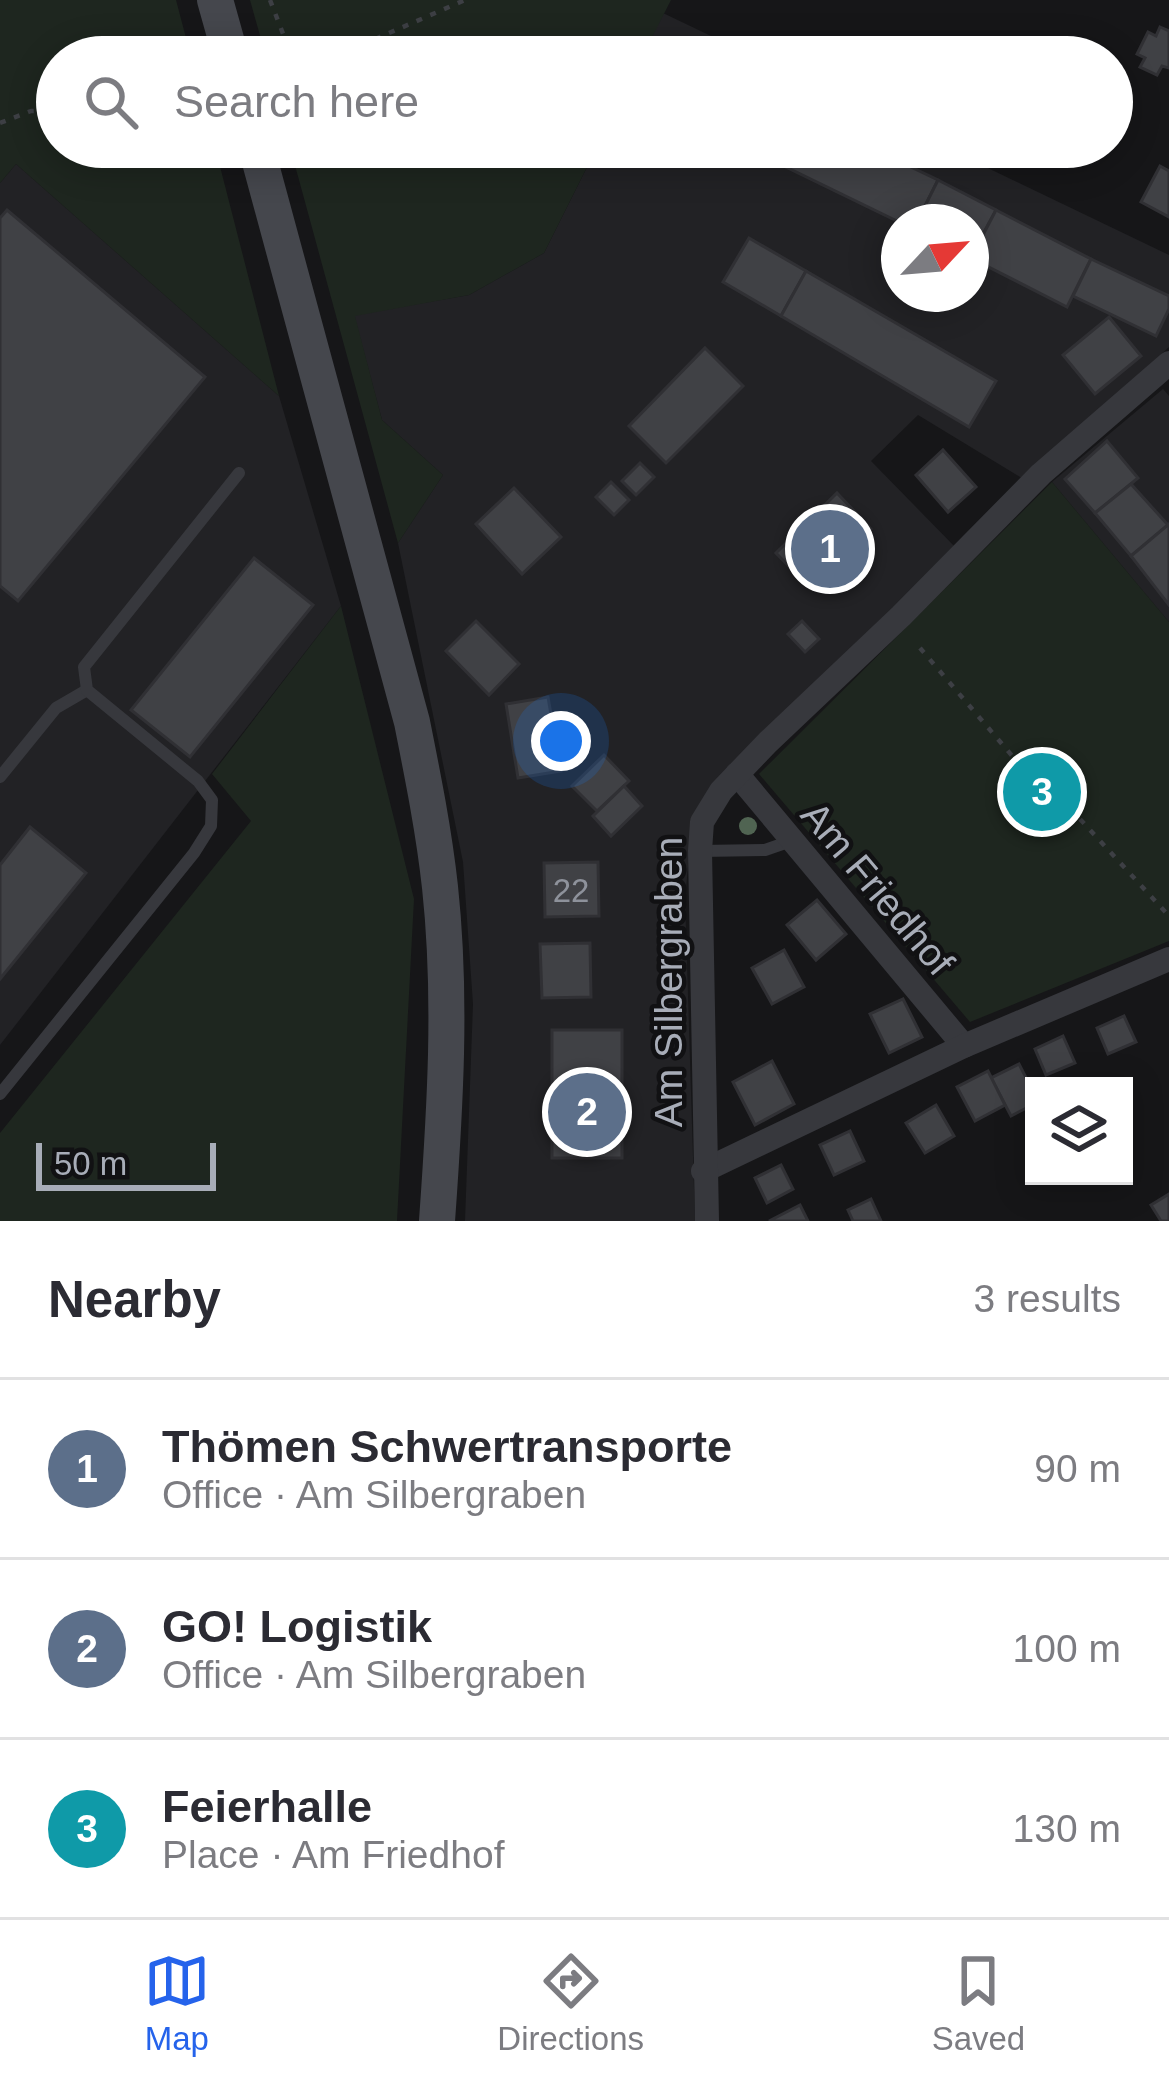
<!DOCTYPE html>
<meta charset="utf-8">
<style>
body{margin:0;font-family:Arial,sans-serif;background:#f2f2f3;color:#2b2b33}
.controls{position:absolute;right:36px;bottom:36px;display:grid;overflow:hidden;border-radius:0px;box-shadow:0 6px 30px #0003}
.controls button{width:108px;height:108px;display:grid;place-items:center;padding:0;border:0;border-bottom:3px solid #e1e1e2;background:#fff;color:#2b2b33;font:60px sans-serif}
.compass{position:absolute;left:881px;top:204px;width:108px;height:108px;border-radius:50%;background:#fff;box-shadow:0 6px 30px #0003;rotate:64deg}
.scale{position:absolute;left:36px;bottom:30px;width:180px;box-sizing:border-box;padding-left:12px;border:6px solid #a8adb8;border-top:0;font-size:33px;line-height:42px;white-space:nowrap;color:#a8adb8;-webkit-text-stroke:9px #111113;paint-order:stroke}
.you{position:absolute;left:561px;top:741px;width:42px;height:42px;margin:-30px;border:9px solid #fff;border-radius:50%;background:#1a73e8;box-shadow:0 0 0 18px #1a73e833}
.badge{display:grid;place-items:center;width:78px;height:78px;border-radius:50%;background:#2563eb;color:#fff;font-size:39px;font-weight:700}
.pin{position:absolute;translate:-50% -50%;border:6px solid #fff;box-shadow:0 3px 12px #0006}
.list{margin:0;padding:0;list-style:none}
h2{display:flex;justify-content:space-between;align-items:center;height:156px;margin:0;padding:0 48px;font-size:51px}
h2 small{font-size:39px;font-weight:400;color:#7c7c81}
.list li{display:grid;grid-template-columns:78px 1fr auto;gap:36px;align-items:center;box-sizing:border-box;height:180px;padding:0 48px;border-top:3px solid #e1e1e2}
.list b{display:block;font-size:45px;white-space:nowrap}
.list p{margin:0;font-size:39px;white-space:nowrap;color:#7c7c81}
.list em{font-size:39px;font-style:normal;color:#7c7c81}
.icon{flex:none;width:66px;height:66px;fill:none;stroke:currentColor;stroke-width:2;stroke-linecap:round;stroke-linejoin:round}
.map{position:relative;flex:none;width:1169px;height:1221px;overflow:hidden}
.search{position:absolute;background:#fff;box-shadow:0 6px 30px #0003;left:36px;right:36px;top:36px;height:132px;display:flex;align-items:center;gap:30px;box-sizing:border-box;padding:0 42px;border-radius:66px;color:#7c7c81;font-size:45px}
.sheet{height:696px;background:#fff}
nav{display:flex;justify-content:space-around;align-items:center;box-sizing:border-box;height:168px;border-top:3px solid #e1e1e2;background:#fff;font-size:33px;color:#7c7c81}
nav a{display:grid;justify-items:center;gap:6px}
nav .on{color:#2563eb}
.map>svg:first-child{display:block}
</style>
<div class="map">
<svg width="1169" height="1221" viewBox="0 0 1169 1221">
<rect width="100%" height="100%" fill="#161618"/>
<g fill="#222225" fill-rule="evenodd">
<polygon points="663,13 755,57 642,57"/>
<path d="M 597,147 L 944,147 L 1169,255 L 1169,347 L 1025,480 L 918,415 L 871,461 L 957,549 L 725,776 L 689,856 L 685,899 L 695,1221 L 465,1221 L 473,1004 L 463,862 L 398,543 L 443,475 L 382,420 L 354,315 L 469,295 L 544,253 ZM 899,222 L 971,222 L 971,294 L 899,294 Z"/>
<polygon points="16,164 279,396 341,606 0,1045 0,183"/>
<polygon points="1163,389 1169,396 1169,622 1052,482"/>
</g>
<g fill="#1e261f">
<polygon points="0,0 176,0 191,57 57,57 57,147 215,147 279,396 16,164 0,183"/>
<polygon points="250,0 671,0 642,57 266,57"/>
<polygon points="290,147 597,147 544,253 469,295 355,316 382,420 443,475 398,543"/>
<polygon points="1052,482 1169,622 1169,941 970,1022 759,774"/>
<polygon points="341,606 414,899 397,1221 0,1221 0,1133 251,821 212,774"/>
</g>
<g fill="#404145" stroke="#303034" stroke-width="3">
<polygon points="1160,27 1169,31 1169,68 1162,66 1157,75 1140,67 1145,58 1137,54 1148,32 1156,36"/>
<polygon points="794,147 869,147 938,180 917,222 899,222 784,166"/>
<polygon points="1160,166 1169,171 1169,217 1141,202"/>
<polygon points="938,180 996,210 977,245 971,242 971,222 931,222 920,216"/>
<polygon points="7,210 205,377 18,601 0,586 0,218"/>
<polygon points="996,210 1091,259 1067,307 971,258"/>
<polygon points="749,238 806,271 781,316 723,282"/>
<polygon points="1091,259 1169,296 1169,309 1156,336 1073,296"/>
<polygon points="806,271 996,381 969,427 781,316"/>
<polygon points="1109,317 1141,356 1095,394 1063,355"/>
<polygon points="705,348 743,386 666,463 629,426"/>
<polygon points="1107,441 1138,478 1095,513 1065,479"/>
<polygon points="943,450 976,487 948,512 916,475"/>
<polygon points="640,463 654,477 636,495 622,481"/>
<polygon points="611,482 629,500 614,515 596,497"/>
<polygon points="1131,484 1168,525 1131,556 1095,513"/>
<polygon points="514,488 561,537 522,574 476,524"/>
<polygon points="837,493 871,529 810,588 776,553"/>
<polygon points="1169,524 1169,605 1131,556"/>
<polygon points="254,558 313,605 190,757 131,710"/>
<polygon points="476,621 519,664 489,695 446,651"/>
<polygon points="802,621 819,639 805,652 788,634"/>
<polygon points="548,697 561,771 518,778 506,704"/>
<polygon points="604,755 629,781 597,811 572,786"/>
<polygon points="1043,769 1066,796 1041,816 1019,789"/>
<polygon points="624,786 642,806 611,836 593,816"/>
<polygon points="30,827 86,873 0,979 0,865"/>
<polygon points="598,862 599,916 545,917 544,863"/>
<polygon points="817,900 846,934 816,960 787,925"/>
<polygon points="590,943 591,997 542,998 540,944"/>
<polygon points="784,950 804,987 772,1004 752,968"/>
<polygon points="903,999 922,1037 889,1053 870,1014"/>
<polygon points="1124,1016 1136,1042 1108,1054 1097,1028"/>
<rect x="552" y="1030" width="70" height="128"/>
<polygon points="1063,1036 1075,1063 1046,1075 1035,1049"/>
<polygon points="772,1061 794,1104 755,1125 733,1082"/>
<polygon points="1019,1064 1034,1093 1034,1104 1011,1116 991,1078"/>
<polygon points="988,1071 1005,1105 975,1121 957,1087"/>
<polygon points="936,1105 954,1136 925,1153 906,1123"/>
<polygon points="850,1131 864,1161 834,1175 820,1145"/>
<polygon points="781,1165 793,1189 767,1203 755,1178"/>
<polygon points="1169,1194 1169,1221 1161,1221 1151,1205"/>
<polygon points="871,1199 881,1221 853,1221 848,1210"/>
<polygon points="800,1205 808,1221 769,1221"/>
</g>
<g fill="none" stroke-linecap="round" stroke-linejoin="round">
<g stroke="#3d3f44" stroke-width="4.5" stroke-dasharray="6 9" stroke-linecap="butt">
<polyline points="270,0 292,57"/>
<polyline points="334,57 465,0"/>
<polyline points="0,123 31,111 57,110"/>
<path d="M 920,648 L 1014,758 C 1003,785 1019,818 1049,821 L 1068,806 L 1169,916"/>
</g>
<g stroke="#37383d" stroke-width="12">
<polyline points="0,777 56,708 87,690"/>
<polyline points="700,851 765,850 791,841"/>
<polyline points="0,1094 194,853 211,826 212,800 198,781 87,690 84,667 239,473"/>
</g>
<g stroke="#37383d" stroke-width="24">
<polyline points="737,774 964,1046"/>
<polyline points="703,1171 964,1046 1169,959"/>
<polyline points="707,1221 700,851 702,822 721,791 768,742 901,616 1041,474 1169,363"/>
</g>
<g stroke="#45474d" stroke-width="36">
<polyline points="215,0 231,57"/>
<path d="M 256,147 L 412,722 C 423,777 434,832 440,887 C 452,998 445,1110 437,1221"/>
</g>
</g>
<circle fill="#506452" cx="748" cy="826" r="9"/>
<g text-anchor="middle" stroke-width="9" stroke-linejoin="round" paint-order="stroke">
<g font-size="33" fill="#8e929b">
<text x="571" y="902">22</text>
</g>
<g font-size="39" fill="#a8adb8" stroke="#111113">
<text transform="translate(878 888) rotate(50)" y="14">Am Friedhof</text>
<text transform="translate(668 982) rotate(-90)" y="14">Am Silbergraben</text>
</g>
</g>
</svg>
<div class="controls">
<button><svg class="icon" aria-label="layers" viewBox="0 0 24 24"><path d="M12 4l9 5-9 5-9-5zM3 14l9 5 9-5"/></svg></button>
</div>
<svg class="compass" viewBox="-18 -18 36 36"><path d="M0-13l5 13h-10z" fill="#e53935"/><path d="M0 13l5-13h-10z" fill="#7c7c81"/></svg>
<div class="scale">50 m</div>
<div class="you"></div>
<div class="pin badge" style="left:830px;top:549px;background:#5c6f8a">1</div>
<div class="pin badge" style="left:587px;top:1112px;background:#5c6f8a">2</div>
<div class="pin badge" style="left:1042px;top:792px;background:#0f9aa8">3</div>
<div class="search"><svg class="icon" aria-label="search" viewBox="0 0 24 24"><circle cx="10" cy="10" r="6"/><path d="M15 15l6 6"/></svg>Search here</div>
</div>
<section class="sheet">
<h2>Nearby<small>3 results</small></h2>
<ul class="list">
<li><span class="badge" style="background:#5c6f8a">1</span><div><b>Thömen Schwertransporte</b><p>Office · Am Silbergraben</p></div><em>90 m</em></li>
<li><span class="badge" style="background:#5c6f8a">2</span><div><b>GO! Logistik</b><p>Office · Am Silbergraben</p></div><em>100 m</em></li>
<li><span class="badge" style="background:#0f9aa8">3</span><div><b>Feierhalle</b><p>Place · Am Friedhof</p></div><em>130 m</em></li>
</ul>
</section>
<nav>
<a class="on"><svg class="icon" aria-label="map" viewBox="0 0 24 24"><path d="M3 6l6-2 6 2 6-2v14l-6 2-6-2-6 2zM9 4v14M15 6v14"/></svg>Map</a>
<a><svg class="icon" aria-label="directions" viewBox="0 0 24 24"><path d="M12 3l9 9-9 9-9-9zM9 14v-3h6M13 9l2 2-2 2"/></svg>Directions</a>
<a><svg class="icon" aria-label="saved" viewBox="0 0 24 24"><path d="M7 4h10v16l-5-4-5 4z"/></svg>Saved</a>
</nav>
